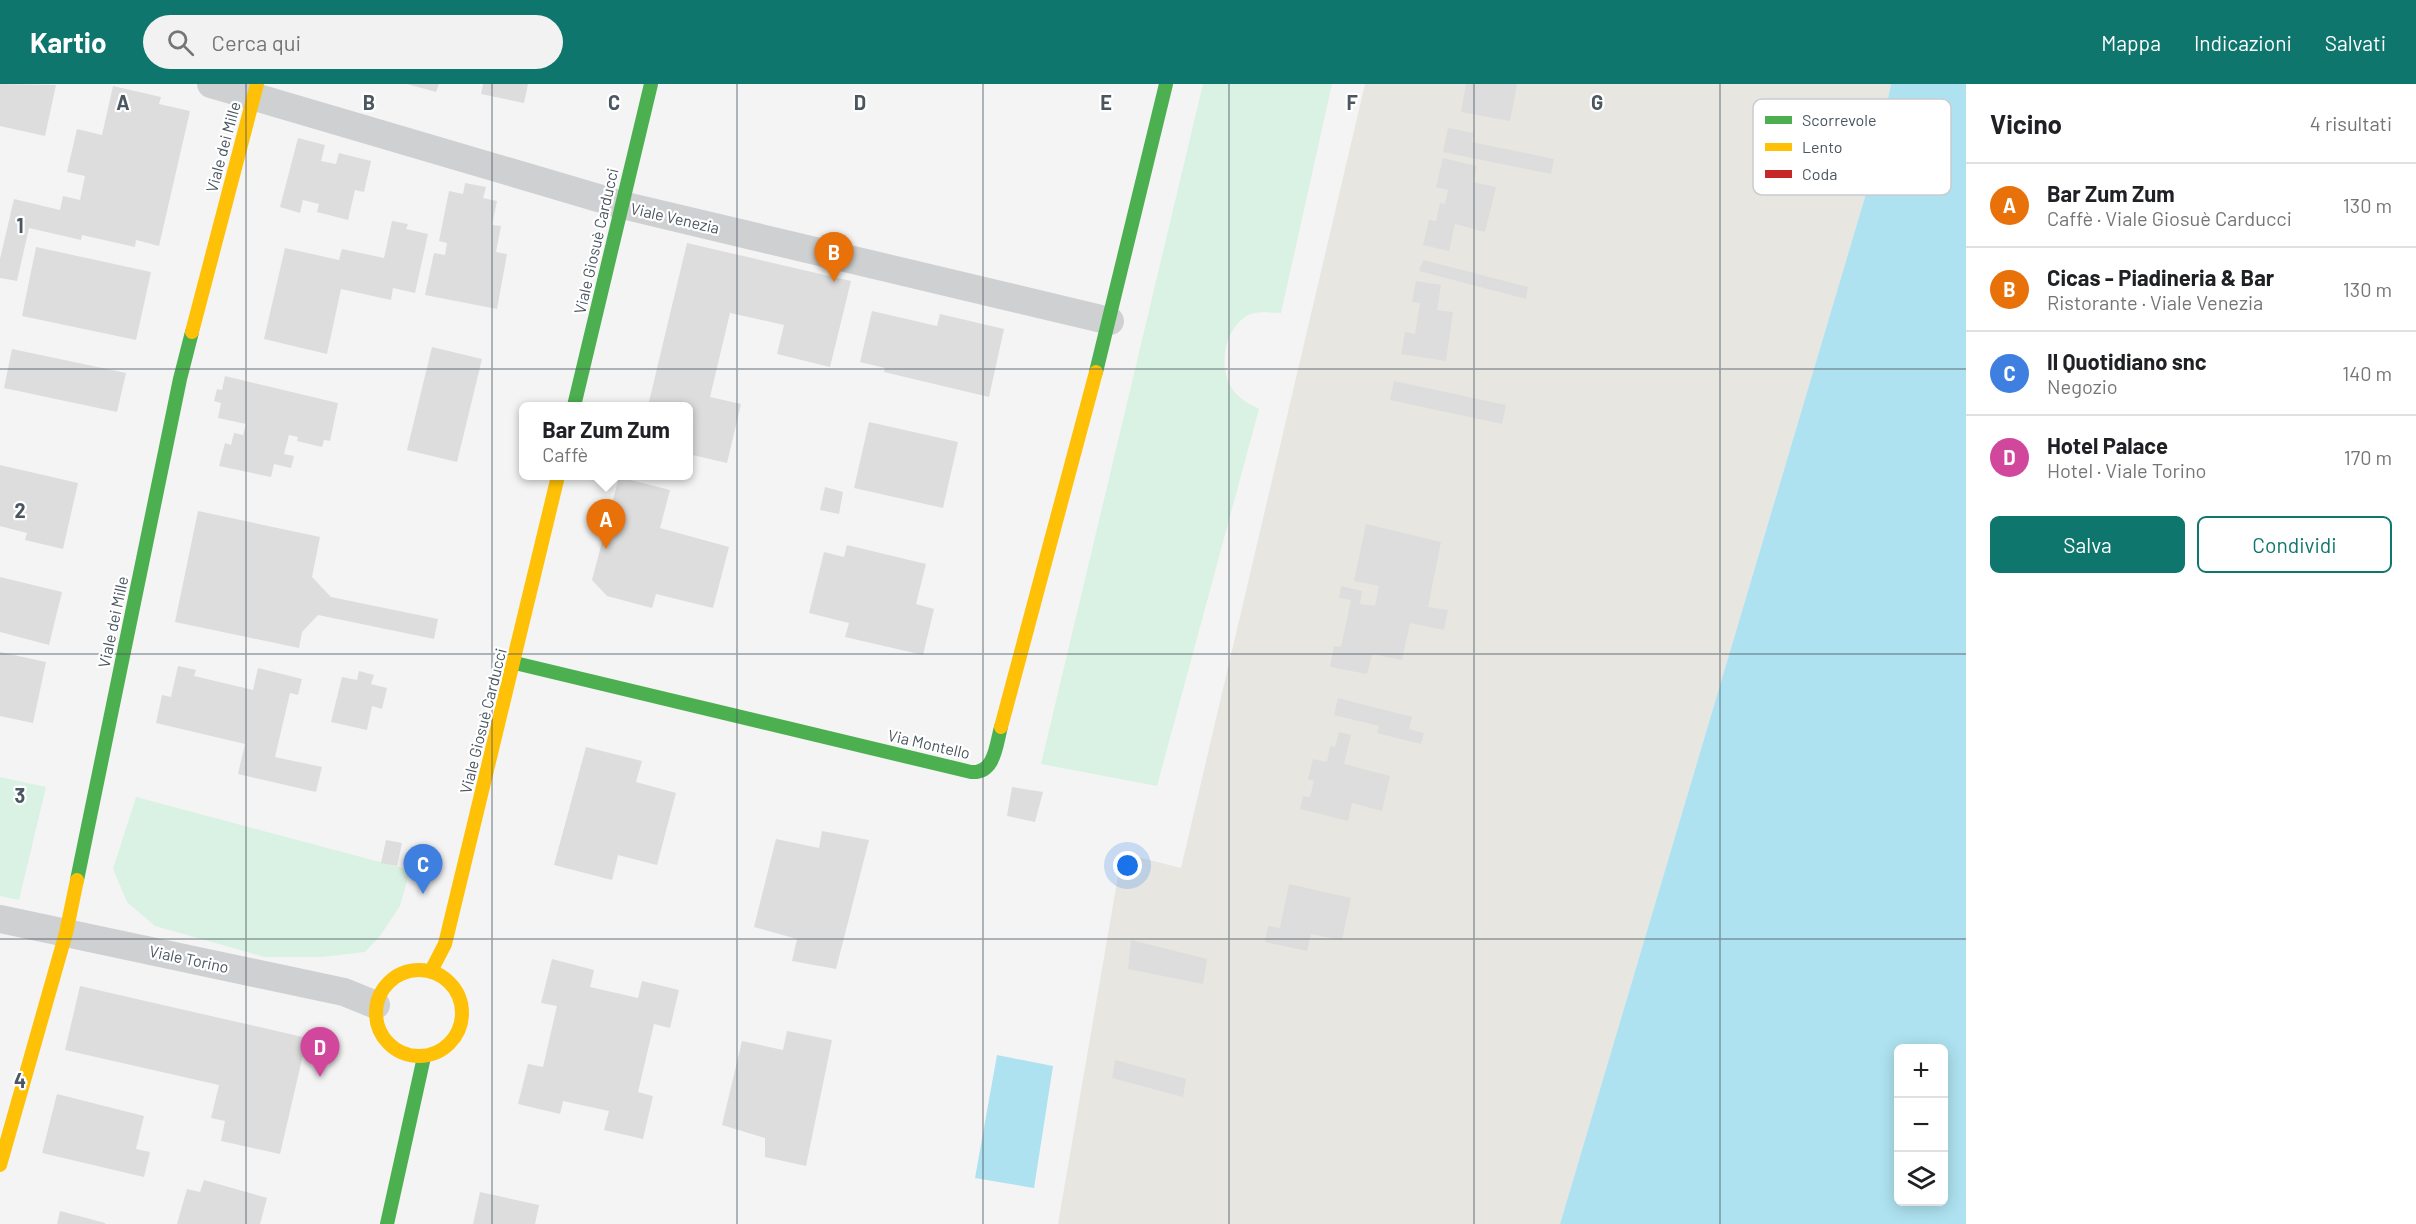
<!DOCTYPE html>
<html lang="it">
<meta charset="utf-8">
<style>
body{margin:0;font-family:Barlow,sans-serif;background:#f2f2f2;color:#202124}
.controls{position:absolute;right:18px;bottom:18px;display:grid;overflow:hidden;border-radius:9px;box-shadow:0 3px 15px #0003}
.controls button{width:54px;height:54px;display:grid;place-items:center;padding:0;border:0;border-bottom:2px solid #e0e0e0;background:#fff;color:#202124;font:30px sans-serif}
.you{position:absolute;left:1128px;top:782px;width:21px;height:21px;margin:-15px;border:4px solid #fff;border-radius:50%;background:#1a73e8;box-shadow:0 0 0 9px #1a73e833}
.badge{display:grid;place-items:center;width:39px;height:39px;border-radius:50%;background:#0f766e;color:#fff;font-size:20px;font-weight:700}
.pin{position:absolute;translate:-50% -50px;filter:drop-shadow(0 2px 3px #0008)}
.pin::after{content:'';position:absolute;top:32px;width:21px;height:18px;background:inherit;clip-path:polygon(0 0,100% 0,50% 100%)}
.popup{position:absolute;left:519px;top:318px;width:174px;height:78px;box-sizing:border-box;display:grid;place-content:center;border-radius:9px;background:#fff;filter:drop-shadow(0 2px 4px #0005);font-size:20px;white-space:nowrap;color:#757577}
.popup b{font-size:22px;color:#202124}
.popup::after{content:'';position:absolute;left:50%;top:100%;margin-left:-12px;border:12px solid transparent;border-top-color:#fff}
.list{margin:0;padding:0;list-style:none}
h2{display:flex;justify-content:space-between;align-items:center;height:78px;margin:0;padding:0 24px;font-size:26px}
h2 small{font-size:20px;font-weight:400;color:#757577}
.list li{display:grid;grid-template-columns:39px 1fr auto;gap:18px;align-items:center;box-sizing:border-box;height:84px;padding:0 24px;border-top:2px solid #e0e0e0}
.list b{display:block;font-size:22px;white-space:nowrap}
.list p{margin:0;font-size:20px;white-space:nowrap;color:#757577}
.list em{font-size:20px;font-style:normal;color:#757577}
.actions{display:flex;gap:12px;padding:18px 24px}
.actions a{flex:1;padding:14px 0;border:2px solid #0f766e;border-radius:9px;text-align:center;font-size:21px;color:#0f766e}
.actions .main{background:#0f766e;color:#fff}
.icon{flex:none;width:33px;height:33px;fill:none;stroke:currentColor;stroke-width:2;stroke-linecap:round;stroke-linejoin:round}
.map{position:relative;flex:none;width:1966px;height:1140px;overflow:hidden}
header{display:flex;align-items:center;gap:36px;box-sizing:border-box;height:84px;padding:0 30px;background:#0f766e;color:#fff}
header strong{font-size:28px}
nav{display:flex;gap:33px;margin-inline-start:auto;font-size:21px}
.search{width:420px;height:54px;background:#f2f2f2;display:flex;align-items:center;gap:15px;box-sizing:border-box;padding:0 21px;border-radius:33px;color:#757577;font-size:22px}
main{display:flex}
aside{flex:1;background:#fff}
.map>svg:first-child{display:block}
</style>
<header>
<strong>Kartio</strong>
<div class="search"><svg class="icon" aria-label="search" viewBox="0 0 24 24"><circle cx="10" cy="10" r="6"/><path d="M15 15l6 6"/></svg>Cerca qui</div>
<nav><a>Mappa</a><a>Indicazioni</a><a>Salvati</a></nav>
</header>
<main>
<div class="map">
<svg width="1966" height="1140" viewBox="0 0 1966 1140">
<rect width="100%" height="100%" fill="#f4f4f4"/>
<g fill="#d9f2e3">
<path d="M 1203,0 L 1332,0 L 1281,229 C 1269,229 1255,226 1245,233 C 1223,248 1218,285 1233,306 C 1240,315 1249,320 1259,325 L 1157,702 L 1041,680 Z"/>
<polygon points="0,693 46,703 19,816 0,812"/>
<polygon points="136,713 410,786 400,822 380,852 365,868 321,873 265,873 155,842 127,818 113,785"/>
</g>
<polygon fill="#e7e6e1" points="1365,0 1891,0 1873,86 1560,1140 1058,1140 1122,769 1181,784"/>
<g fill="#aee2f0" fill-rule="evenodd">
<path d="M 1891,0 L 1966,0 L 1966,1140 L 1560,1140 L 1873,86 ZM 1898,964 L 1944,964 L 1944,1118 L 1898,1118 Z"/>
<polygon points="997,971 1053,982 1034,1104 975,1094"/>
</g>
<g fill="#ddddde">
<polygon points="0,0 56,1 45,52 0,42"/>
<polygon points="407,0 439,0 436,8"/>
<polygon points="483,0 528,0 524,19 481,10"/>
<polygon points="1466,0 1517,0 1510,37 1461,28"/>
<polygon points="113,2 161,13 159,20 190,27 159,162 136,156 135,163 82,151 81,156 29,144 17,197 0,194 0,175 14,115 60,126 63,112 80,116 85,92 67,88 77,45 102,51"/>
<polygon points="1448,44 1474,49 1472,58 1554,75 1551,90 1443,68"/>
<polygon points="298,54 325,61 321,77 336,80 339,69 371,77 364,108 355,106 348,136 317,128 319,120 303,116 300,129 280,123"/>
<polygon points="1443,74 1477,82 1473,98 1496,103 1485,148 1455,140 1449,167 1423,161 1429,136 1436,137 1440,119 1445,120 1448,106 1436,103"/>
<polygon points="465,99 486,103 483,114 497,117 492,141 501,142 496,168 507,170 497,225 425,211 434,169 445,171 447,159 439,157 449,107 463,110"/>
<polygon points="392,137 408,140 406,145 428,150 415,209 393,204 391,216 341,205 327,270 264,255 285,164 339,176 342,165 384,174"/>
<polygon points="687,159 851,197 830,283 777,270 784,241 730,229 710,313 741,320 727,379 688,370 688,322 648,322"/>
<polygon points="36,163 151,188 136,256 22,232"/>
<polygon points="1423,176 1528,203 1526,215 1419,187"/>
<polygon points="1416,197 1441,201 1437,226 1453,228 1446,277 1401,270 1405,248 1415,250 1420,219 1412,218"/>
<polygon points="872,227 937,242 940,230 1004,245 989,313 884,288 885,284 860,278"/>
<polygon points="432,263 482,275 457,378 407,366"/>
<polygon points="12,265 126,289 117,328 4,304"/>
<polygon points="225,292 338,319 330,357 324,356 322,363 297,357 298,353 289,351 284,370 294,372 291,384 274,380 271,393 219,382 225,359 231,361 234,349 243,351 246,340 218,334 221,319 214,317 217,305 222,306"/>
<polygon points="1394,297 1506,321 1502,340 1390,316"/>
<polygon points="869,338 958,358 943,424 854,404"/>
<polygon points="0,381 78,399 63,465 25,456 27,449 0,442"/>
<polygon points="619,393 670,406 660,444 729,463 713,524 656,510 652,524 607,512 592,496"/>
<polygon points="825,403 843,408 839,430 820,426"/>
<polygon points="198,427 320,453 312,493 331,513 438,535 434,555 318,531 302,548 299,564 175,538"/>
<polygon points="1366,440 1441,458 1428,523 1448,526 1444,546 1410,539 1402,576 1372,570 1367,590 1330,583 1334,562 1341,563 1351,516 1339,514 1341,502 1362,507 1360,520 1375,522 1379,502 1354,497"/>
<polygon points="847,461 926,480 916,520 934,525 923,571 845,553 849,539 809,529 824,468 844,473"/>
<polygon points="0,493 62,508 49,561 0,548"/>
<polygon points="0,568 46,578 33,639 0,632"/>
<polygon points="178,582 196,586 194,592 253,606 258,584 302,595 298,611 290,609 275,673 322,683 316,708 238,690 245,660 156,639 162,611 171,613"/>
<polygon points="359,587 374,591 371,600 387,604 382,625 372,622 367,646 331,638 342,593 357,596"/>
<polygon points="1338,614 1412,633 1409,645 1424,649 1421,660 1377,649 1379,642 1334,631"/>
<polygon points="1339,648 1351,651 1344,680 1390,692 1382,727 1352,719 1348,737 1300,725 1303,712 1310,713 1314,697 1308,695 1313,675 1327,678 1330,662 1335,663"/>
<polygon points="586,663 642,677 636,698 676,709 657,781 618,771 612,796 554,781"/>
<polygon points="1012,703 1043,708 1035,738 1007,732"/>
<polygon points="822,747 869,756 836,885 792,877 797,855 754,843 776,755 819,764"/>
<polygon points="386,756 402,759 397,782 381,779"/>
<polygon points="1289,800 1351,814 1342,856 1311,850 1307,867 1265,858 1268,842 1280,844"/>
<polygon points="1131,856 1207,875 1203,900 1128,885"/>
<polygon points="552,875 594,886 590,903 638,914 642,897 679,906 670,944 654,940 638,1008 653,1012 643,1055 604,1046 609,1027 563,1017 560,1030 518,1020 528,980 543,983 557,922 541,919"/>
<polygon points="80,902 307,954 280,1070 221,1057 225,1037 211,1034 219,1001 65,966"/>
<polygon points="787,947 832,956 806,1082 765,1073 765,1054 722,1041 742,957 783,966"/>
<polygon points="1115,976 1186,995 1183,1013 1112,994"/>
<polygon points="57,1010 144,1032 136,1065 150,1068 144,1093 42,1069"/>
<polygon points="204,1096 267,1114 260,1140 177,1140 187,1105 200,1108"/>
<polygon points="480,1108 539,1121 535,1140 473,1140"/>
<polygon points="60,1127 105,1139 105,1140 57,1140"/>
</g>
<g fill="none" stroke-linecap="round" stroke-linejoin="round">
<g stroke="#ced0d2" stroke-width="28">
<polyline points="211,0 622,121 1110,237"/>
<polyline points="0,835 344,908 376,921"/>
</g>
<g stroke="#4caf50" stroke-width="14">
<polyline points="1096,288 1166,0"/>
<polyline points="574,322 651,0"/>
<path d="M 515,579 L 971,688 C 995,690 996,661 1001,643"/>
<polyline points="77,796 180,295 192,248"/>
<polyline points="387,1140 424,973"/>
</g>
<g stroke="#ffc107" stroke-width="14">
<polyline points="192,248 257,0"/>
<polyline points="1001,643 1096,288"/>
<circle cx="419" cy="929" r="43"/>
<polyline points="431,887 445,860 558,392"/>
<polyline points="0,1081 66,849 77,796"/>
</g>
</g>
<path fill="none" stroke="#4a5661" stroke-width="1.5" stroke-opacity="0.55" d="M 246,0 L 246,1140M 492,0 L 492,1140M 737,0 L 737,1140M 983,0 L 983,1140M 1229,0 L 1229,1140M 1474,0 L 1474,1140M 1720,0 L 1720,1140M 0,285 L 1966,285M 0,570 L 1966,570M 0,855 L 1966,855"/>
<g text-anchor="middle" stroke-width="4.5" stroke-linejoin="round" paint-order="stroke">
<g font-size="16" fill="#4a5661" stroke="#fff">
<text transform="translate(223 63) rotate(-75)" y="6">Viale dei Mille</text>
<text transform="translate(675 134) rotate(13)" y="6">Viale Venezia</text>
<text transform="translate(596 157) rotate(-77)" y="6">Viale Giosuè Carducci</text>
<text transform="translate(113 538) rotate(-78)" y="6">Viale dei Mille</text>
<text transform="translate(483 637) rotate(-76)" y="6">Viale Giosuè Carducci</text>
<text transform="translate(929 660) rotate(13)" y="6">Via Montello</text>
<text transform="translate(189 875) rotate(12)" y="6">Viale Torino</text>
</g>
</g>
<rect x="1753" y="15" width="198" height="96" rx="9" fill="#fff" stroke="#c9ccd0" stroke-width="1.5"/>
<rect x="1765" y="32" width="27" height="8" fill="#4caf50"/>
<rect x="1765" y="59" width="27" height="8" fill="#ffc107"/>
<rect x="1765" y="86" width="27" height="8" fill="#c62828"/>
<g font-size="16" fill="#4a5661">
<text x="1802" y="42">Scorrevole</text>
<text x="1802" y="69">Lento</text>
<text x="1802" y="96">Coda</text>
</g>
<g font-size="20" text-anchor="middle" font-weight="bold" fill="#4a5661" stroke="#fff" stroke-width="4.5" stroke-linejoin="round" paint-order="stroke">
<text x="123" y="26">A</text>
<text x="369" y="26">B</text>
<text x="614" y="26">C</text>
<text x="860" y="26">D</text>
<text x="1106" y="26">E</text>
<text x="1352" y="26">F</text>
<text x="1597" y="26">G</text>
<text x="20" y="149">1</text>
<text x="20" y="434">2</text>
<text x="20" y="719">3</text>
<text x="20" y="1004">4</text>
</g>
</svg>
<div class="controls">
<button>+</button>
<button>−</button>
<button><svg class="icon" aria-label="layers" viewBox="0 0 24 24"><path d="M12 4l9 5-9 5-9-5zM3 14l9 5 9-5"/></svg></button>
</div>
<div class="you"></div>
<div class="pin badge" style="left:606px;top:465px;background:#e8710a">A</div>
<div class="popup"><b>Bar Zum Zum</b>Caffè</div>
<div class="pin badge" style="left:834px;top:198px;background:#e8710a">B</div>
<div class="pin badge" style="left:423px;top:810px;background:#3f7fe0">C</div>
<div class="pin badge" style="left:320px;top:993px;background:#d1479c">D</div>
</div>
<aside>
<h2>Vicino<small>4 risultati</small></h2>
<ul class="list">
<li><span class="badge" style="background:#e8710a">A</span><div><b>Bar Zum Zum</b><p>Caffè · Viale Giosuè Carducci</p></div><em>130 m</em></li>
<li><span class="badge" style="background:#e8710a">B</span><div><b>Cicas - Piadineria &amp; Bar</b><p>Ristorante · Viale Venezia</p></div><em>130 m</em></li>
<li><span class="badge" style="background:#3f7fe0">C</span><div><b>Il Quotidiano snc</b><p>Negozio</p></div><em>140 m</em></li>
<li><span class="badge" style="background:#d1479c">D</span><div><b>Hotel Palace</b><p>Hotel · Viale Torino</p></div><em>170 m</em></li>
</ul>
<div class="actions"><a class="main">Salva</a><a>Condividi</a></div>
</aside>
</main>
